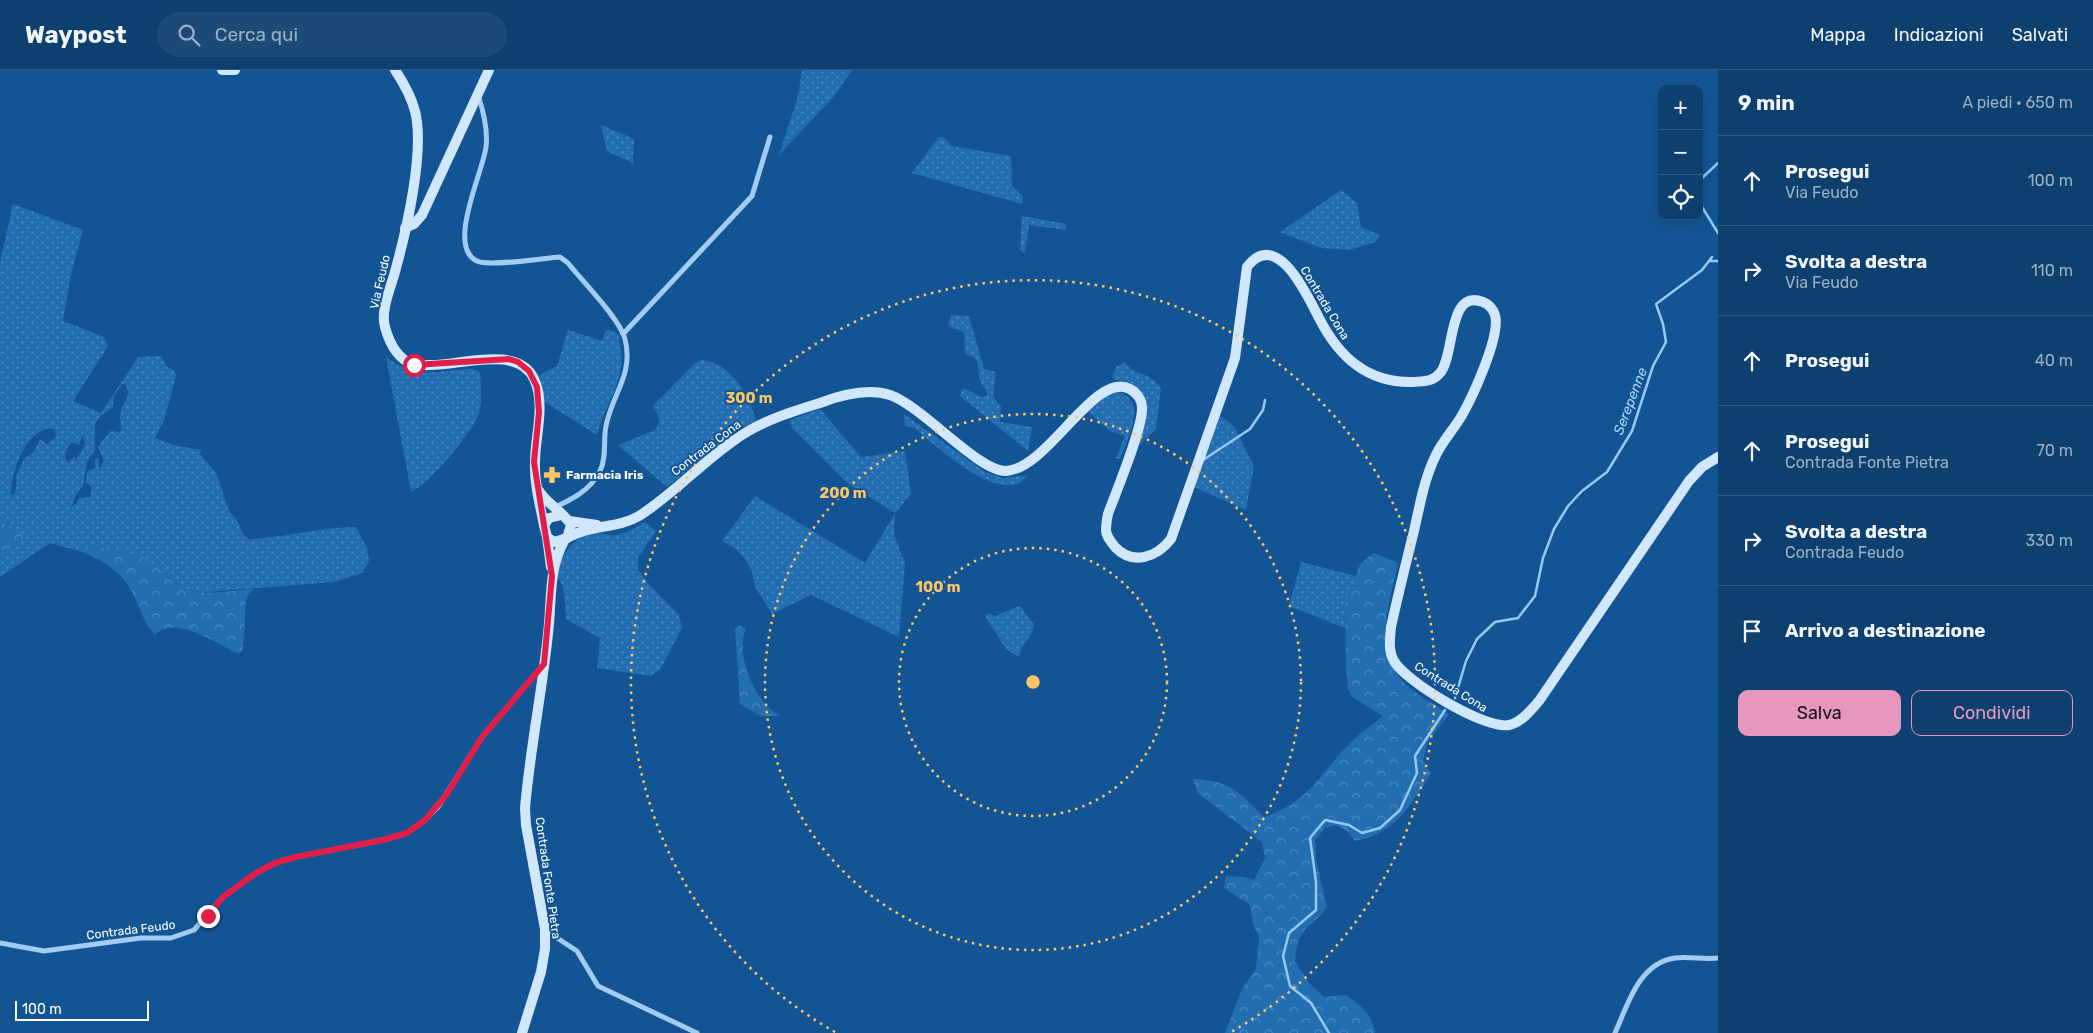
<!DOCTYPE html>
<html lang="it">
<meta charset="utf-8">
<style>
body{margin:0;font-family:Rubik,sans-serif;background:#1c4b77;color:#f1f3f6}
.controls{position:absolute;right:15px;top:15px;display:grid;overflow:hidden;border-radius:10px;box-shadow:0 5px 20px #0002}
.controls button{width:45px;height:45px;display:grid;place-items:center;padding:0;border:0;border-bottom:1px solid #2e5982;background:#0e406f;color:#f1f3f6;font:25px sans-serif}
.scale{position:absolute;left:15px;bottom:12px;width:134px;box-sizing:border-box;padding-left:5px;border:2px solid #fff;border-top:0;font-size:14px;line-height:18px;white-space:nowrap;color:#fff;-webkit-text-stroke:4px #135594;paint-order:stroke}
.stop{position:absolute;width:15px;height:15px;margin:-11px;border:4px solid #e11d48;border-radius:50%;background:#fff}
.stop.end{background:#e11d48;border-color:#fff;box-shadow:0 1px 5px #0008}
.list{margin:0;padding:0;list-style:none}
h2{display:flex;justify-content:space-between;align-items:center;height:65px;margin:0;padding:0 20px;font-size:21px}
h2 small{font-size:16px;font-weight:400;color:#9bafc3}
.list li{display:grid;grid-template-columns:32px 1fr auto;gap:15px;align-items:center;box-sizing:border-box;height:90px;padding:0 20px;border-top:1px solid #2e5982}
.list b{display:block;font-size:19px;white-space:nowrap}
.list p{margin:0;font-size:16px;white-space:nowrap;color:#9bafc3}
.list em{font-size:16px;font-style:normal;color:#9bafc3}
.actions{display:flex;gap:10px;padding:15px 20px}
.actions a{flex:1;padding:11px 0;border:1px solid #e797bd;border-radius:10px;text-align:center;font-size:18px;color:#e797bd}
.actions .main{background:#e797bd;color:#111}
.icon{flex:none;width:28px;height:28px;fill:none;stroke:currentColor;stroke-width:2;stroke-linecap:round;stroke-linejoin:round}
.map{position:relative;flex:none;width:1718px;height:963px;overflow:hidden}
header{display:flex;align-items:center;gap:30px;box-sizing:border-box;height:70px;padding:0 25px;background:#0e406f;border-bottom:1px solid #2e5982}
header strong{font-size:24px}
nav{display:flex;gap:28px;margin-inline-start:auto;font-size:18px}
.search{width:350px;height:45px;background:#1c4b77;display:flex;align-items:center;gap:12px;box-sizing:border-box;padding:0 18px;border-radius:28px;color:#9bafc3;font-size:19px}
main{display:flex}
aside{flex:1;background:#0e406f}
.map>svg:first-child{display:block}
</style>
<header>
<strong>Waypost</strong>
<div class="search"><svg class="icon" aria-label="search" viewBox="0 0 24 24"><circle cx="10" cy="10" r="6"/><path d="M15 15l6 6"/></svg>Cerca qui</div>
<nav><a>Mappa</a><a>Indicazioni</a><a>Salvati</a></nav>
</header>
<main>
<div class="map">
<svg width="1718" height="963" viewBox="0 0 1718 963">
<defs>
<pattern id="grass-dots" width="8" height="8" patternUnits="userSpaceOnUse" patternTransform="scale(1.25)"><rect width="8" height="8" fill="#226eb1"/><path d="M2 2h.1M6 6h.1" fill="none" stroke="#4e8bc1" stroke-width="1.8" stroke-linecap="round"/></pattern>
<pattern id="forest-crowns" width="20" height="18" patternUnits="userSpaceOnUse" patternTransform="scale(1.25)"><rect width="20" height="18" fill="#226eb1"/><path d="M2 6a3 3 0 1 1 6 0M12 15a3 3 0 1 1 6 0" fill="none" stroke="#4e8bc1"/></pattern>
</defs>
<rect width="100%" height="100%" fill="#135594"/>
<g fill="url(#grass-dots)" fill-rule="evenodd">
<polygon points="802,0 852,0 835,25 779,85 798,26"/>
<polygon points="601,55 634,69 633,93 607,81"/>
<polygon points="939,67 945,68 951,76 1011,86 1012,116 1023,126 1022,134 912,103"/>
<polygon points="1341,120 1357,133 1361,157 1380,165 1375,172 1349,180 1321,178 1280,162"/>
<path d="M 13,134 L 83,160 L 71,204 L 63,251 L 104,267 L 108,276 L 73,331 L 101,343 L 138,287 L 161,286 L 167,297 L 174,300 L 176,306 L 164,350 L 155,368 L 173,375 L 201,380 L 200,384 L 216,403 L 229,441 L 237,450 L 243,464 L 248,469 C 285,468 320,457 356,457 L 367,478 L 369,491 L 362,503 L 334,512 L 205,522 L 191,521 L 180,516 L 143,487 L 121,481 L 113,482 L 100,476 L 79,481 L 50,473 L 0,507 L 0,484 L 20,474 L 10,455 L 0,451 L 0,193 ZM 122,314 L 125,314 C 132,326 125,329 121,340 C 119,346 121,354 121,360 L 119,362 L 110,361 L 98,377 L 104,391 L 99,400 L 99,388 L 95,389 L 95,398 L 87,402 L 86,412 L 92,418 L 90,427 L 79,428 L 76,434 L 71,437 L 77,423 L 83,416 L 87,391 L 95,380 L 95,354 L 101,345 L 113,337 L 114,326 ZM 50,358 L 55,360 L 56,367 L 47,374 L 40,369 L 34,382 L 24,389 L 17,404 L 15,424 L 11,425 C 11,402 24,363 50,358 ZM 83,364 L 85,375 L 75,392 L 76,387 L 74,387 L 69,392 L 66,391 C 64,383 66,378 72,372 L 79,375 Z"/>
<polygon points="1022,146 1066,154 1066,160 1029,155 1025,183 1020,180"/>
<path d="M 951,245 L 969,246 L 984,299 L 996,302 L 993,326 L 1001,337 L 1000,352 L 1032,357 L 1028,381 L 960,326 L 963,318 L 982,327 L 987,325 C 987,319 982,316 980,310 C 977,298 982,287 965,284 L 964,262 L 948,256 Z"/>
<path d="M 606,259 L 618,264 C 630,309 608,326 597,365 L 543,331 L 539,305 L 557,296 L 568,260 L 602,271 Z"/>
<path d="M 386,287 C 418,311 437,300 473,299 L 480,302 C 481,317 483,332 478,345 C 471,364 429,414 411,422 Z"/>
<path d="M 702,290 C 731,293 750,325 756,351 L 739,359 L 667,417 L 618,375 L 655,360 C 663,351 658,345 653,336 L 695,293 Z"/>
<path d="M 1125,292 C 1132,306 1148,300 1161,318 L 1156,359 L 1135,379 C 1140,359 1154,335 1137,319 C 1130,312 1124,310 1115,310 L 1112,307 L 1116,297 Z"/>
<path d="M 1115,321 C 1150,328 1128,368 1120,389 L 1116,388 L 1125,366 L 1110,361 L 1087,341 L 1107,324 Z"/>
<polygon points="820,339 861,387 905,381 911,424 895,443 894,465 905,493 899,567 811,525 772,544 755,517 752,501 744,488 736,479 722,471 755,426 865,493 895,443 847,413 792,358 790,350"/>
<path d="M 904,344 L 985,402 L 1003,408 L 1028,405 C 1026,407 1022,412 1019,413 C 988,426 937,376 914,358 L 905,356 Z"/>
<polygon points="1220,346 1234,356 1254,396 1246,440 1192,416"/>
<path d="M 645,452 L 656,461 L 638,488 L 638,500 L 652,518 L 679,545 L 682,558 L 660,600 L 651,606 L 597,598 L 600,568 L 566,549 C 565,538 565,528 563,518 C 562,514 559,511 558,507 C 556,490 574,467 590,463 C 597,462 602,464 609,465 C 620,467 636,458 645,452 Z"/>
<polygon points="1301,492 1356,506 1345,535 1345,558 1289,536"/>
<path d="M 1020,536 L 1034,555 C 1032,568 1021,574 1019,587 L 1006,579 L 985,546 L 989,543 L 995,546 Z"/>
</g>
<g fill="url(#forest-crowns)">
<polygon points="0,451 20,461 24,468 20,474 0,484"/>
<path d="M 99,476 C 113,482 130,480 143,487 C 157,495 167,508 180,516 C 200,528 232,520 255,519 L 249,523 L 246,530 L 243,580 L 238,584 C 218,574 174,544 155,565 C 142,551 139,533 129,517 C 118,499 99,488 79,481 Z"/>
<path d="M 1374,483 L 1398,493 C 1391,530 1373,575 1400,608 C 1412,623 1433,633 1449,644 L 1428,671 L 1423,690 L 1431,704 C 1408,737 1397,763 1355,771 L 1346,760 L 1335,755 L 1325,758 L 1315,770 L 1316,789 L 1327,837 C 1319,850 1306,855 1300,867 C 1296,874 1296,884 1295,892 L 1309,913 L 1324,927 L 1346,925 C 1359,934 1373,945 1375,963 L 1225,963 L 1242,919 L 1256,899 L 1259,867 L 1253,854 L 1250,835 L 1224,818 L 1226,806 L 1244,807 L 1254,810 L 1265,788 L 1262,772 L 1198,723 L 1193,709 C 1229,710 1240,722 1264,747 C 1308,733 1320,704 1350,673 C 1360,663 1372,655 1383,646 L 1352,627 L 1348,619 L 1346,597 L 1345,535 L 1360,494 Z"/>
<path d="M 739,555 L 746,559 C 734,584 756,636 781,646 L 761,646 L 740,634 L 735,558 Z"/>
</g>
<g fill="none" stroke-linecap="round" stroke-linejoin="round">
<g stroke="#94c9f5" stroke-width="2.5">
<polyline points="1718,93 1701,109 1702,137 1718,163"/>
<polyline points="1710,191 1718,191"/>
<polyline points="1203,390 1250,359 1263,340 1265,330"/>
<polyline points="1455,628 1466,591 1477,569 1495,552 1518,548 1535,526 1543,488 1554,459 1568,436 1582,421 1607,402 1632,361 1653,296 1666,272 1663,254 1656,234 1702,200 1712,187"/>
<polyline points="1329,963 1311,933 1290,916 1283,886 1289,863 1316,840 1316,812 1310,768 1325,750 1349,755 1362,763 1380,758 1400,740 1417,703 1415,686 1445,640"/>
</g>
<g stroke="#a2ccf2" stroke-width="5">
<path d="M 478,25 C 483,40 488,61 486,77 C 483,102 446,177 477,191 C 489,197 544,188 560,187 L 568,193 C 582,211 620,249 625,269 C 634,305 612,324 606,356 C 603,371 607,387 600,401 C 591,420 571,430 553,438"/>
<polyline points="623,264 752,126 770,67"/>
<polyline points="545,860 577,881 598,916 697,963"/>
<polyline points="0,873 44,881 141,868 171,868 194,860 223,827 256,803 275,793 296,787 383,770 407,763 425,750 438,737 482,667 542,596"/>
<path d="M 1615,963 C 1628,934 1639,893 1675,888 C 1690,886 1704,890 1718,888"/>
</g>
<g stroke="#d1e7fc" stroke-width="10">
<polyline points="222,0 235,0"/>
<path d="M 395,0 C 403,12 411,26 415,41 C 425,80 407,158 396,198 C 392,215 380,240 385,257 C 389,272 397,289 414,295 C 418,296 424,295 429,295 C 459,296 518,274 534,309 C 546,334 535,366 535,392 C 534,413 540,435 544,455"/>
<polyline points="405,158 414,154 422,145 489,0"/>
<path d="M 539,421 C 548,435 566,444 571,455 L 567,468 L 554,472 L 547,467 L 544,455 L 549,448 L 562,445"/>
<polyline points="569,451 597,455"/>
<polyline points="547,467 551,497"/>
<path d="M 567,468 C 591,454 617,459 639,446 C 674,424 702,392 736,369 C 761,351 791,342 820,333 C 841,325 868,318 890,325 C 922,336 979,402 1006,401 C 1048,399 1095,300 1130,319 C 1137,323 1142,330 1142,338 C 1143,358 1116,422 1108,444 C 1107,449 1106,455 1106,460 C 1106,466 1111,472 1115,477 C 1133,496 1157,487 1171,469 L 1235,288 L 1247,197 C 1277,157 1308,227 1319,248 C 1339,287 1367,313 1413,312 C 1423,311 1433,312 1440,303 C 1455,287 1447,218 1483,232 C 1488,234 1493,239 1495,245 C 1501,266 1472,328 1461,347 C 1453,360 1442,372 1436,385 C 1424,409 1420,435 1414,461 C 1406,493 1398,525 1391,557 C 1390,568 1388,581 1394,591 C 1405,611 1485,660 1509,655 C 1521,653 1531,640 1539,631 L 1689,411 L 1702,397 L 1718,387"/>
<path d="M 522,963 L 541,902 L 545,879 L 545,859 L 526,755 L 525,738 C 530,680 542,622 548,564 C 552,532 548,500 564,471"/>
</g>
</g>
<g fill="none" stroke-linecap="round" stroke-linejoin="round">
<polyline stroke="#e11d48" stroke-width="6" points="208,846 223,827 256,803 275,793 296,787 383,770 407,763 425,750 447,724 482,667 544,594 552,506 534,392 539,342 537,317 529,301 518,292 509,289 414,295"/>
</g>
<g fill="none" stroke="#ffc563" stroke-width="2.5" stroke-dasharray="2.5 5">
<circle cx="1033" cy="612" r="134"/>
<circle cx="1033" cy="612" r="268"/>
<path d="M835 962A402 402 0 1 1 1231 962"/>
</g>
<defs>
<g id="pharmacy-bare" transform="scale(1.35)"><path d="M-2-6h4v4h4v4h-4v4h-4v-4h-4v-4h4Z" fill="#ffc563" stroke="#135594" stroke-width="2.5" paint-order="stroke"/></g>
</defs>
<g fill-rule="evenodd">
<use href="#pharmacy-bare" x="552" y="405"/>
</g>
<g text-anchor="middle" stroke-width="4" stroke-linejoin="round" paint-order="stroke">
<g font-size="12" fill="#fff" stroke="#135594">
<text transform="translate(380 212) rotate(-77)" y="4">Via Feudo</text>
<text transform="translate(1325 233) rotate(59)" y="4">Contrada Cona</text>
<text transform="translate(706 378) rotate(-37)" y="4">Contrada Cona</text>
<text transform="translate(1451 617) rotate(32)" y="4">Contrada Cona</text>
<text transform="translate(548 808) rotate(82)" y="4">Contrada Fonte Pietra</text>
<text transform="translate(131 860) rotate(-7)" y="4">Contrada Feudo</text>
</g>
<g font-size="12" font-weight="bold" fill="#fff" stroke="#135594" text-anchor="start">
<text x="566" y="409">Farmacia Iris</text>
</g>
<g font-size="14" font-style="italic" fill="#aed6f9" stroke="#135594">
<text transform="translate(1630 331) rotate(-69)" y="5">Serepenne</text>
</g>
</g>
<circle cx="1033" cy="612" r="8" fill="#ffc563" stroke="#135594" stroke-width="2.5"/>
<g font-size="15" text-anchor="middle" font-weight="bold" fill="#ffc563" stroke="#135594" stroke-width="4" stroke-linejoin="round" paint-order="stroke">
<text x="749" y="333">300 m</text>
<text x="843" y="428">200 m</text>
<text x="938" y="522">100 m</text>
</g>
</svg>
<div class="controls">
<button>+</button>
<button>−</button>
<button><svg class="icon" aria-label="locate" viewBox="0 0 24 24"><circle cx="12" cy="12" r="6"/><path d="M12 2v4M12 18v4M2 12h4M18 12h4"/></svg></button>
</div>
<div class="scale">100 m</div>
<div class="stop" style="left:414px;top:295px"></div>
<div class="stop end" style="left:208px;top:846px"></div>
</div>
<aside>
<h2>9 min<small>A piedi · 650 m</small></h2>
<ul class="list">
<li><svg class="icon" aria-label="ahead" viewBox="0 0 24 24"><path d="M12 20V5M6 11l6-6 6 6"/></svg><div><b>Prosegui</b><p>Via Feudo</p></div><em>100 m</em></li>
<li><svg class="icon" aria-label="right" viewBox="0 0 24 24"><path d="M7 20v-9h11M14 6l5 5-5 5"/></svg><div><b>Svolta a destra</b><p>Via Feudo</p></div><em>110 m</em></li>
<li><svg class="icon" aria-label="ahead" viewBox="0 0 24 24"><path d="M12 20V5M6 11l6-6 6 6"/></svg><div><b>Prosegui</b></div><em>40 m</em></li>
<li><svg class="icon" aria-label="ahead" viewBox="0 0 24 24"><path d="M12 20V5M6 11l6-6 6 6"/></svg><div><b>Prosegui</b><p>Contrada Fonte Pietra</p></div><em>70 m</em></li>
<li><svg class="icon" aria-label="right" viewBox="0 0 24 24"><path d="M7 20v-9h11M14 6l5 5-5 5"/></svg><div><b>Svolta a destra</b><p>Contrada Feudo</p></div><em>330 m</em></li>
<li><svg class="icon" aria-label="arrive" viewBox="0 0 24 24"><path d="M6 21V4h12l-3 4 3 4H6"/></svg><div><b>Arrivo a destinazione</b></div></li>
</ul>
<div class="actions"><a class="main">Salva</a><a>Condividi</a></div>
</aside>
</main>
